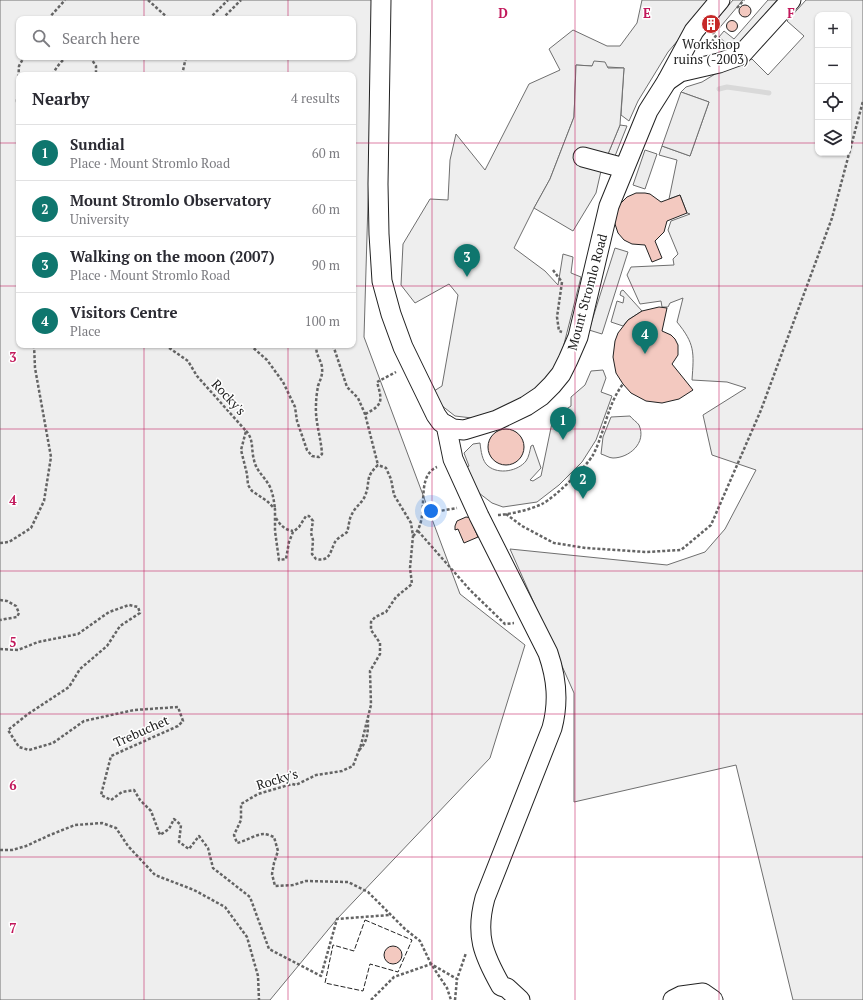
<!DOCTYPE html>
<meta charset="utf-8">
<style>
body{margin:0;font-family:"PT Serif",serif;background:#f2f2f3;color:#2b2b33}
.controls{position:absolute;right:12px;top:12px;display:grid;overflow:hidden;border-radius:8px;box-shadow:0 1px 3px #0004}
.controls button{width:36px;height:36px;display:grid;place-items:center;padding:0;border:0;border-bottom:1px solid #e1e1e2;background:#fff;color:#2b2b33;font:20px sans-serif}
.you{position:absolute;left:431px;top:511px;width:14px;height:14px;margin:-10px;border:3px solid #fff;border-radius:50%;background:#1a73e8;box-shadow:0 0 0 6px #1a73e833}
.badge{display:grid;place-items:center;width:26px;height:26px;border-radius:50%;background:#0f766e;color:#fff;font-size:13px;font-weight:700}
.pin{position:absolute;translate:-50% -33px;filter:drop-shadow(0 1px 2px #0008)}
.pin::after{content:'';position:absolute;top:21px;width:14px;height:12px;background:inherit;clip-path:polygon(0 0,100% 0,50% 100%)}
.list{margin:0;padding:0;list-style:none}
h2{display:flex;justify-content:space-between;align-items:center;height:52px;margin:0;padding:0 16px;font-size:17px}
h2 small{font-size:13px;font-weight:400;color:#7c7c81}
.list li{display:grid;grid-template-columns:26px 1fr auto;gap:12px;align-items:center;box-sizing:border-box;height:56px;padding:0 16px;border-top:1px solid #e1e1e2}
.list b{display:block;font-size:15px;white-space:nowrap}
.list p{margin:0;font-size:13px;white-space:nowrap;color:#7c7c81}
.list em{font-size:13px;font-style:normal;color:#7c7c81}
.icon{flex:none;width:22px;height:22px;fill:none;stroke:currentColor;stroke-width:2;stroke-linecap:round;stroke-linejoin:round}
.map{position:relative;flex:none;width:863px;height:1000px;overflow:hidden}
.search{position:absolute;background:#fff;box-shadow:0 1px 3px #0004;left:16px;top:16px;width:340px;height:44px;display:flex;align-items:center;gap:10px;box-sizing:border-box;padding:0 14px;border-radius:8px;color:#7c7c81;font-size:15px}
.panel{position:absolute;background:#fff;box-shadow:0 1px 3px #0004;left:16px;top:72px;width:340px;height:276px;border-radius:8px}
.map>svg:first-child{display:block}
</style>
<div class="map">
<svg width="863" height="1000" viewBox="0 0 863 1000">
<rect width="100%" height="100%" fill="#fff"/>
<g fill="#eee" stroke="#6f6f6f" fill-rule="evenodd">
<path d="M 0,0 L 374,0 L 364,337 L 460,594 L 525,645 L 490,758 L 337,919 L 270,1000 L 0,1000 ZM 19,19 L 353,19 L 353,57 L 19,57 ZM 19,75 L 353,75 L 353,345 L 19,345 Z"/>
<polygon points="642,0 712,0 668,52 638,101 629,121 621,115 624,68 576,65 574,117 550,179 534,208 514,248 545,271 558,285 563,254 573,257 571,273 581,277 561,356 546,382 510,406 472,418 455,416 441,405 434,391 442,386 458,295 449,284 415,303 401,285 403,244 430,199 448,200 450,160 456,134 485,170 529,84 560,70 549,49 573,30 607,46 620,46 637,23"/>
<polygon points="733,0 743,0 716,32 710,27"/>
<polygon points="768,0 777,0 734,50 719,37 724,31 734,39"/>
<path d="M 806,0 L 863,0 L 863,1000 L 793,1000 L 736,765 L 574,802 L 574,693 L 510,549 L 667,565 L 705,552 L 725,529 L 756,470 L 712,455 L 703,415 L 746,388 L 727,382 L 692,380 C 694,352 695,344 677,322 L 683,298 L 670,303 L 668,307 L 662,307 L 661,301 L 640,304 L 627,275 L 631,267 L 674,265 L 673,259 L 678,254 L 668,230 L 671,221 L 690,214 L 687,213 L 680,195 L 669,199 L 677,160 L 659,155 L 662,146 L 690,156 L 709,102 L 681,92 L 686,87 L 702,82 L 725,68 L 752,59 L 768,75 L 804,36 L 787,21 ZM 818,15 L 848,15 L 848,153 L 818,153 Z"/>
<polygon points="620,125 627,126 615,156 608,154"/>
<polygon points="623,290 642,311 628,320 623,326 611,322 617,301 623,303 624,297 620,295 621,291"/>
<path d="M 603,370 L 606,378 L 601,392 L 612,396 L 596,440 L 582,462 L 559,485 L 537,502 L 503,507 L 492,503 L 475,490 L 466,468 L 469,466 L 464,453 L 473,444 L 480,443 C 481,451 482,461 488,466 C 499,475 518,471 526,461 C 529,457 530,450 531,446 L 533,445 L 541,468 L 530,480 L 533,481 L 541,476 L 553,418 L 571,406 L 571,397 L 585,385 L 591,371 Z"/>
<path d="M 630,416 C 632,419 637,422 639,425 C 647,443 629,458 613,458 C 609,458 605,455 601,454 L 603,437 L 611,417 Z"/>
</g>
<g fill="#ededed" stroke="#6f6f6f">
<polygon points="594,61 605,62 608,68 624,68 620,125 601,171 596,193 573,231 534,208 550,179 574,117 576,65 592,66"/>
<polygon points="681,92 709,102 690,156 662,146"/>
<polygon points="645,150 657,154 645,189 633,185"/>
<polygon points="615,248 628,252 602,334 589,330"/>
</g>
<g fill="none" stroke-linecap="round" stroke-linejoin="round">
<polyline stroke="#d9d9d9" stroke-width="5" points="719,89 727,87 769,93"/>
</g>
<g fill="#f3c9c0" stroke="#222">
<circle cx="745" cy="11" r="6"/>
<polygon points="713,19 715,21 710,27 716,32 713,34 705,29"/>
<circle cx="732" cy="26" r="5.5"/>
<polygon points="636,193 645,193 650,194 661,202 680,195 687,213 667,221 664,232 655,241 662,258 652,262 645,245 632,244 624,240 618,233 615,224 614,220 618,206 627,197"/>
<polygon points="659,307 667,308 662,331 671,335 675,339 678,345 678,355 672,364 693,390 679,399 662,403 646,401 631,393 623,384 616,373 613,357 615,341 618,333 628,320 642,311"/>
<circle cx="506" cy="447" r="18"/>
<polygon points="466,517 472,518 472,523 478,537 464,543 458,529 455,530 455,526 457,521"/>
<circle cx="393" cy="955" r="9"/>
</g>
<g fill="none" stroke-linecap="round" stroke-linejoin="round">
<g stroke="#222" stroke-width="21">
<g id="minor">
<polyline points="381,0 378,184 379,234 382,281 391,314 403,347 436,415 441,422 453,429 464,430 497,420 526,406 541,396 552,385 561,374 568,360 578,337 609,206 648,111 667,81 694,31 720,0"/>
<polyline points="667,81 680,72 719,63 741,55 791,0"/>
<polyline points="583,157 624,168"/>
<path d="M 446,425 L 453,459 L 479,516 L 548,653 C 557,679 559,702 552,728 L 485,898 C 475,935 483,954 501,986 L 507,988 L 520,1000"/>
<polyline points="673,1000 681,996 703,993 713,1000"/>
</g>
</g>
<g stroke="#646464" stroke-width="2.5" stroke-dasharray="3 2" stroke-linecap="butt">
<polyline points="148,0 169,19"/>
<polyline points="737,8 744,0"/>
<polyline points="48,19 65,0"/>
<polyline points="209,19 228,0"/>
<polyline points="222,19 241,0"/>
<polyline points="709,46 717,34"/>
<polyline points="90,57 96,66 96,75"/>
<path d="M 53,75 C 55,68 61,62 66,57"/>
<polyline points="182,75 186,57"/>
<polyline points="19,112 17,101 19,66 24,57"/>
<polyline points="553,270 562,282 557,317 559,331 562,332"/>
<path d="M 165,345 L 188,361 L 197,376 L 246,431 L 241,450 L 247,474 L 248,485 L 252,491 L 267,501 L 275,509 L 275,531 L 279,560 L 286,559 L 289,542 L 293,532 L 299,527 L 306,516 L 309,516 L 313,521 L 311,533 L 313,540 L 312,554 L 316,559 C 330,562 330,552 335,542 C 337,538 344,535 347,532 C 349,527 349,518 352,514 C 355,507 362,503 365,496 C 371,481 364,478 378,465 L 386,468 L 391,479 L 394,495 L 411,523 L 413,536 L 410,568 L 412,584 L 396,597 L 386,612 L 375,617 L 371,622 L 371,630 L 380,643 L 380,654 L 370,671 L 371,705 L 361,745 L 353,766 L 342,771 L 316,775 L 296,785 L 292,784 L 258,794 L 241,804 L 241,820 L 234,835 L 237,843 C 246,841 256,834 264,834 C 267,834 271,836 274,837 L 278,851 L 274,863 L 272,874 L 275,886 L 293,885 L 306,881 L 348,882 L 368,892 L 405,929 L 420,941 L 431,964 L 447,988 L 451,1000"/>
<path d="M 250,345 L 267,360 L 283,382 L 295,407 L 297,421 L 307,450 L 312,456 L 319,457 L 322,454 C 321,437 315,422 316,405 C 316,399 317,392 318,386 C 320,380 323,375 322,368 C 322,361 314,353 317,345"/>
<polyline points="333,345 347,387 358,398 365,414 378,465"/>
<path d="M 365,414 C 384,405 382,400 377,382 L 396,372"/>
<path d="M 246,431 C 254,439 251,450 254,460 C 256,471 265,477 270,487 C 273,494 274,501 275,509"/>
<polyline points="422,514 457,508"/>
<polyline points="506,514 522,526 554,543 586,548 646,552 681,550 711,525 761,410 832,218 863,101"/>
<path d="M 498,515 C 512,514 529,510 542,504 C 554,498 586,467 593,455 C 605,432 607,405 623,384"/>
<path d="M 276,518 C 280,525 285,530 293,531"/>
<polyline points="418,531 470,590 505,624 514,623"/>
<path d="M 413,536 C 432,519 413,477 437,467"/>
<polyline points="0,543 9,542 31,528 44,501 51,457 35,368 34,345"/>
<polyline points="0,600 7,601 16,606 19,613 17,617 0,620"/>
<polyline points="0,649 18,650 38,642 78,634 109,612 129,605 138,607 140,613 120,626 107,646 80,669 69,687 28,714 8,730 19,747 29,750 53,743 84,721 134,710 178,707 183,721 178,726 111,756 101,795 111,800 122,792 134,790 140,800 151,811 160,835 169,829 174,819 181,825 179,842 189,849 199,836 208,848 213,868 250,897 269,949 321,976 337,919 390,915"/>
<path d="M 359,750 C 368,742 368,731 368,720"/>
<polyline points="0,850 12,850 26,846 50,835 75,825 102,823 116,828 128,846 155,875 194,890 225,907 247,937 258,976 259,1000"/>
<polyline points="371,1000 394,977 431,964 457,979 466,953"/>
<polyline points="455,1000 457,979"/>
</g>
<use href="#minor" stroke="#fff" stroke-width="19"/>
<polygon stroke="#222" stroke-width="1" stroke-dasharray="5 2" stroke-linecap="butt" points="365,920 412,940 398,972 370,964 363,991 325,983 333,945 354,951"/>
</g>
<path fill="none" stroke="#c2185b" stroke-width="1" stroke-opacity="0.55" d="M 144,0 L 144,19M 288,0 L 288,19M 432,0 L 432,1000M 575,0 L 575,1000M 719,0 L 719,1000M 144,57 L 144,75M 288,57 L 288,75M 0,143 L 19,143M 353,143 L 818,143M 848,143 L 863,143M 0,286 L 19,286M 353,286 L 863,286M 144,345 L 144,1000M 288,345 L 288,1000M 0,429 L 863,429M 0,571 L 863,571M 0,714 L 863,714M 0,857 L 863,857"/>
<defs>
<g id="building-disc" transform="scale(1)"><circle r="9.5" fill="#c62828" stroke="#fff"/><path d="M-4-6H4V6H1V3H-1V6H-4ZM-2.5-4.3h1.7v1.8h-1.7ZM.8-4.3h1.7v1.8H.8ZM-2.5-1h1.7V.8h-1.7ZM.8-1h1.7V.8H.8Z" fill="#fff"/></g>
</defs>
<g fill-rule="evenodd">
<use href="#building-disc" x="711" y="24"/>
</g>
<g text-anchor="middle" stroke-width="3" stroke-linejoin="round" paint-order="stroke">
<g font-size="13" fill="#222" stroke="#fff">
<text x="711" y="49">Workshop<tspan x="711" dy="15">ruins (-2003)</tspan></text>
</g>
<g font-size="13" fill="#222" stroke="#fff">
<text transform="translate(587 292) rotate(-75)" y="5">Mount Stromlo Road</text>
<text transform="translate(229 397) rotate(47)" y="5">Rocky's</text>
<text transform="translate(141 731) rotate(-24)" y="5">Trebuchet</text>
<text transform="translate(277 779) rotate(-17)" y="5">Rocky's</text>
</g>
</g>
<g font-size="13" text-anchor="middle" font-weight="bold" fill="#c2185b" stroke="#fff" stroke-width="3" stroke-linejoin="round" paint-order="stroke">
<text x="503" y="18">D</text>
<text x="647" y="18">E</text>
<text x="791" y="18">F</text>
<text x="13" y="362">3</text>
<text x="13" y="505">4</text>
<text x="13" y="647">5</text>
<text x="13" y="790">6</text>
<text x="13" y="933">7</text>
</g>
</svg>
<div class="controls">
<button>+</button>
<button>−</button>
<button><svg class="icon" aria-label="locate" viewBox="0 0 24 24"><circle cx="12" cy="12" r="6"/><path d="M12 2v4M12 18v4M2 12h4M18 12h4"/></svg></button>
<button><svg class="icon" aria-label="layers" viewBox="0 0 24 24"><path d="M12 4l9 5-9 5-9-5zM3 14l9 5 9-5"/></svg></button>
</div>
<div class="you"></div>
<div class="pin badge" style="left:563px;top:440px">1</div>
<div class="pin badge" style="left:583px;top:499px">2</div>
<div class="pin badge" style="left:467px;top:277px">3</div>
<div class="pin badge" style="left:645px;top:354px">4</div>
<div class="search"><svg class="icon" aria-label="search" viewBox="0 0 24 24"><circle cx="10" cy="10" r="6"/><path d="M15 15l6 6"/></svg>Search here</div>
<section class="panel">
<h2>Nearby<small>4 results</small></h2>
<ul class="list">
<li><span class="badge">1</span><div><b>Sundial</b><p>Place · Mount Stromlo Road</p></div><em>60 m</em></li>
<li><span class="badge">2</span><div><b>Mount Stromlo Observatory</b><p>University</p></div><em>60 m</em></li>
<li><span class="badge">3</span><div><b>Walking on the moon (2007)</b><p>Place · Mount Stromlo Road</p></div><em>90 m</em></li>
<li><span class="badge">4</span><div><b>Visitors Centre</b><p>Place</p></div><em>100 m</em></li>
</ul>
</section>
</div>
